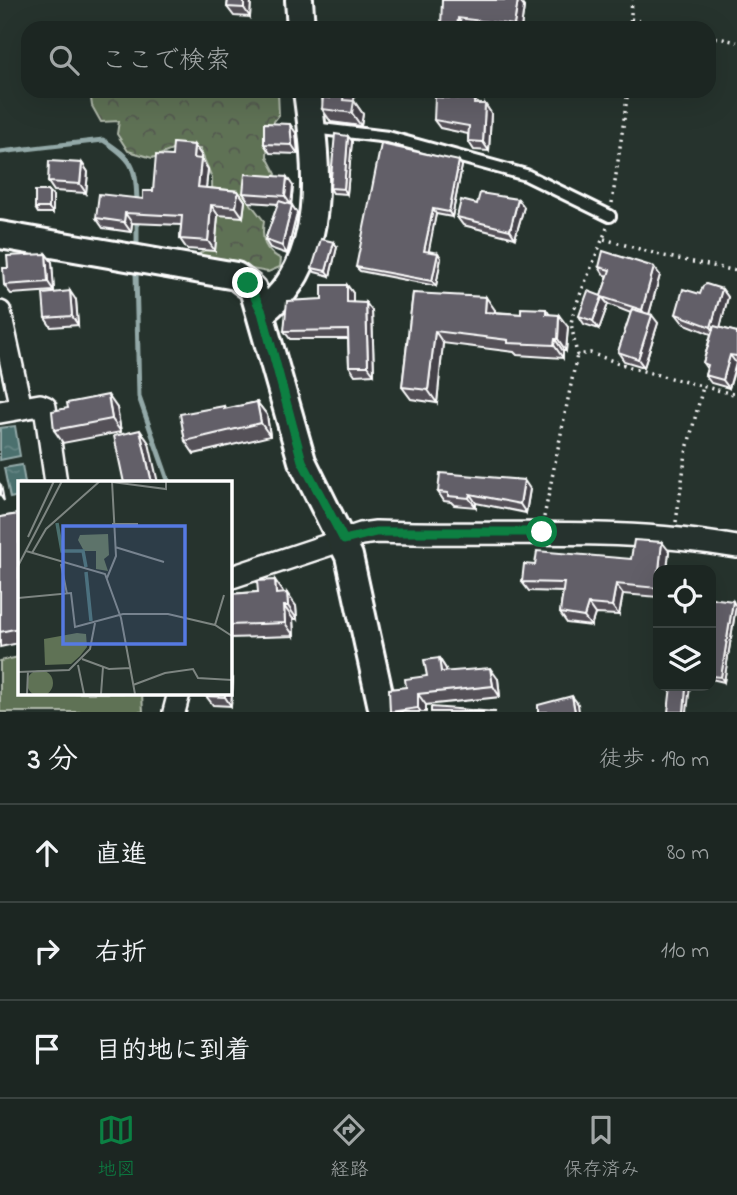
<!DOCTYPE html>
<html lang="ja">
<meta charset="utf-8">
<style>
body{margin:0;font-family:"Indie Flower","Klee One",sans-serif;background:#29322f;color:#f1f3f6}
.controls{position:absolute;right:21px;bottom:21px;display:grid;overflow:hidden;border-radius:14px;box-shadow:0 7px 28px #0002}
.controls button{width:63px;height:63px;display:grid;place-items:center;padding:0;border:0;border-bottom:2px solid #3a4340;background:#1c2622;color:#f1f3f6;font:35px sans-serif}
.stop{position:absolute;width:21px;height:21px;margin:-16px;border:5px solid #0b8043;border-radius:50%;background:#fff}
.stop.end{background:#0b8043;border-color:#fff;box-shadow:0 2px 7px #0008}
.list{margin:0;padding:0;list-style:none}
h2{display:flex;justify-content:space-between;align-items:center;height:91px;margin:0;padding:0 28px;font-size:30px}
h2 small{font-size:23px;font-weight:400;color:#a0a5a5}
.list li{display:grid;grid-template-columns:46px 1fr auto;gap:21px;align-items:center;box-sizing:border-box;height:98px;padding:0 28px;border-top:2px solid #3a4340}
.list b{display:block;font-size:26px;white-space:nowrap}
.list em{font-size:23px;font-style:normal;color:#a0a5a5}
.icon{flex:none;width:38px;height:38px;fill:none;stroke:currentColor;stroke-width:2;stroke-linecap:round;stroke-linejoin:round}
.map{position:relative;flex:none;width:737px;height:712px;overflow:hidden}
.search{position:absolute;background:#1c2622;box-shadow:0 7px 28px #0002;left:21px;right:21px;top:21px;height:77px;display:flex;align-items:center;gap:18px;box-sizing:border-box;padding:0 24px;border-radius:21px;color:#a0a5a5;font-size:26px}
.sheet{height:385px;background:#1c2622}
nav{display:flex;justify-content:space-around;align-items:center;box-sizing:border-box;height:98px;border-top:2px solid #3a4340;background:#1c2622;font-size:19px;color:#a0a5a5}
nav a{display:grid;justify-items:center;gap:4px}
nav .on{color:#0b8043}
.map>svg:first-child{display:block}
</style>
<div class="map">
<svg width="737" height="712" viewBox="0 0 737 712">
<defs>
<pattern id="forest-crowns" width="20" height="18" patternUnits="userSpaceOnUse" patternTransform="scale(1.75)"><rect width="20" height="18" fill="#5f7255"/><path d="M2 6a3 3 0 1 1 6 0M12 15a3 3 0 1 1 6 0" fill="none" stroke="#53594f"/></pattern>
<pattern id="water-ripples" width="26" height="14" patternUnits="userSpaceOnUse" patternTransform="scale(1.75)"><rect width="26" height="14" fill="#4b706e"/><path d="M2 4q2-2 4 0t4 0M15 11q2-2 4 0t4 0" fill="none" stroke="#668584"/></pattern>
</defs>
<rect width="100%" height="100%" fill="#26332d"/>
<filter id="ink" filterUnits="userSpaceOnUse"><feTurbulence type="fractalNoise" baseFrequency=".0143" numOctaves="2"/><feDisplacementMap in="SourceGraphic" scale="14" xChannelSelector="R" yChannelSelector="G"/><feConvolveMatrix kernelMatrix="1 2 1 2 8 2 1 2 1" color-interpolation-filters="sRGB"/></filter>
<g filter="url(#ink)">
<polygon fill="#5f7255" stroke="#afb8aa" stroke-width="2" points="19,657 19,693 142,693 143,712 0,712 0,661"/>
<path fill="url(#forest-crowns)" stroke="#afb8aa" stroke-width="2" d="M 90,91 L 278,91 L 279,115 L 268,129 L 267,157 L 276,174 L 247,199 L 264,221 C 261,240 264,250 281,259 L 280,267 L 268,272 L 198,259 L 199,254 L 213,244 L 212,178 L 200,149 L 177,148 L 152,158 L 128,151 L 117,134 L 119,121 L 101,122 L 92,106 Z"/>
<g fill="url(#water-ripples)" stroke="#93a9a8" stroke-width="2">
<polygon points="15,426 20,456 0,460 0,428"/>
<polygon points="22,465 25,483 19,483 19,496 10,498 4,468"/>
</g>
<g fill="none" stroke-linecap="round" stroke-linejoin="round">
<g stroke="#93a9a8" stroke-width="5">
<path d="M 0,152 L 103,140 C 134,160 136,167 137,203"/>
<polyline points="137,219 137,248"/>
<polyline points="136,272 139,397 169,483"/>
</g>
<g stroke="#fff" stroke-width="16">
<polyline id="service" points="313,128 388,137 526,175 610,216"/>
</g>
<g stroke="#fff" stroke-width="26">
<g id="minor">
<polyline points="0,312 21,408"/>
<polyline points="0,412 40,405 45,407 56,483"/>
<path d="M 229,578 L 361,534 L 376,532 C 498,537 615,525 737,547"/>
<polyline points="174,712 179,693"/>
</g>
</g>
<g stroke="#fff" stroke-width="32">
<g id="tertiary">
<polyline points="299,0 301,28"/>
<polyline points="0,235 236,276 253,289 302,461 349,556 383,712"/>
<path d="M 262,312 C 330,261 317,164 307,91"/>
</g>
</g>
<g stroke="#fff" stroke-width="3.5" stroke-dasharray="2 5" stroke-linecap="butt">
<polyline points="631,19 672,28"/>
<polyline points="630,28 632,0"/>
<polyline points="709,36 737,42"/>
<polyline points="612,203 628,91"/>
<polyline points="607,228 574,310 571,323 577,355 590,353 639,370 737,395"/>
<polyline points="604,239 664,256 737,271"/>
<polyline points="544,517 577,355"/>
<polyline points="676,522 686,453 703,387"/>
</g>
<use href="#service" stroke="#26332d" stroke-width="10"/>
<use href="#minor" stroke="#26332d" stroke-width="21"/>
<use href="#tertiary" stroke="#26332d" stroke-width="26"/>
</g>
<g fill="#545159" stroke="#fff" stroke-width="2">
<polygon points="228,0 251,0 250,17 234,16 227,7"/>
<polygon points="442,0 519,0 524,7 521,28 464,27"/>
<polygon points="474,99 478,104 485,104 491,113 489,151 474,150 468,141 468,134 440,128 434,120"/>
<polygon points="354,101 363,114 361,126 331,122 322,109"/>
<polygon points="296,133 298,154 270,153 264,144"/>
<polygon points="352,141 347,194 333,193 330,188"/>
<polygon points="194,145 201,155 201,159 208,169 206,188 238,191 245,201 243,217 218,215 215,251 187,249 180,239 181,225 132,223 131,232 103,228 96,218 143,199 153,191 172,156"/>
<polygon points="82,163 88,172 86,193 54,191 48,182"/>
<polygon points="462,166 452,217 436,214 428,251 438,253 441,258 436,286 360,271 356,267"/>
<polygon points="293,186 291,205 297,213 287,254 270,248 265,240 278,204 249,202 243,193"/>
<polygon points="53,195 53,213 38,213 35,208"/>
<polygon points="518,199 524,207 515,238 463,225 457,217 477,204"/>
<polygon points="337,247 330,276 315,272 312,268"/>
<polygon points="46,254 52,262 54,291 11,294 4,285 8,268"/>
<polygon points="599,267 660,275 649,314 658,323 644,367 624,361 618,352 631,313 608,304 599,329 584,324 579,316 601,296 608,276 604,275"/>
<polygon points="347,285 353,293 353,303 366,303 372,311 374,374 355,375 349,366 348,339 290,339 284,331"/>
<polygon points="722,289 728,297 720,328 737,332 737,363 729,388 711,383 705,375 707,369 703,363 711,334 683,323 676,314 700,294"/>
<polygon points="413,293 495,310 495,312 521,314 546,309 550,315 568,327 566,351 563,351 563,358 517,355 514,352 443,343 437,403 411,399 402,387"/>
<polygon points="76,300 78,325 51,327 45,318"/>
<polygon points="257,402 267,415 270,436 194,454 185,441 224,406 226,409"/>
<polygon points="117,408 121,432 63,443 54,430"/>
<polygon points="530,489 526,513 476,503 476,507 454,505 451,502 444,501 438,492"/>
<polygon points="19,514 19,643 0,647 0,517"/>
<polygon points="669,551 667,570 658,570 658,597 623,594 619,615 595,614 591,626 567,623 560,613 563,592 529,591 522,582 535,565 631,559"/>
<polygon points="258,592 284,593 296,606 297,619 293,619 294,636 229,638 229,594"/>
<polygon points="711,598 736,606 724,682 711,679"/>
<polygon points="439,658 446,669 447,672 498,679 500,697 426,705 426,712 390,712 406,687 427,676"/>
<polygon points="233,679 231,706 213,705 206,696"/>
</g>
<g fill="#454249" stroke="#fff" stroke-width="2">
<polygon points="244,0 251,0 250,17 244,8"/>
<polygon points="518,0 519,0 524,7 521,28 517,28 514,25"/>
<polygon points="458,18 464,27 464,28 457,28"/>
<polygon points="344,91 355,91 354,101 363,114 361,126 343,100"/>
<polygon points="485,104 491,113 489,151 483,142"/>
<polygon points="290,124 296,133 298,154 292,145"/>
<polygon points="348,136 352,141 347,194 344,189"/>
<polygon points="194,145 201,155 200,168 193,158"/>
<polygon points="201,159 208,169 205,197 198,187"/>
<polygon points="459,161 462,166 452,217 449,212"/>
<polygon points="82,163 88,172 86,193 80,184"/>
<polygon points="287,177 293,186 291,205 285,196"/>
<polygon points="49,191 53,195 53,213 49,208"/>
<polygon points="238,191 245,201 243,217 236,207"/>
<polygon points="518,199 524,207 515,238 510,230"/>
<polygon points="211,205 218,215 215,251 208,241"/>
<polygon points="292,205 297,213 287,254 282,246"/>
<polygon points="433,209 436,214 428,255 424,251"/>
<polygon points="125,213 132,223 131,232 124,222"/>
<polygon points="334,242 337,247 330,276 326,271"/>
<polygon points="438,253 441,258 436,286 432,281"/>
<polygon points="46,254 52,262 54,291 48,282"/>
<polygon points="654,267 660,275 648,318 642,310"/>
<polygon points="347,285 353,293 353,311 347,302"/>
<polygon points="722,289 728,297 718,336 711,327"/>
<polygon points="70,291 76,300 78,325 72,316"/>
<polygon points="486,297 495,310 493,324 485,312"/>
<polygon points="602,297 608,304 599,329 593,321"/>
<polygon points="366,303 372,311 374,374 368,366"/>
<polygon points="559,315 568,327 566,351 558,339"/>
<polygon points="652,315 658,323 644,367 638,359"/>
<polygon points="435,331 443,343 437,403 428,390"/>
<polygon points="555,339 563,351 563,358 554,345"/>
<polygon points="730,355 736,363 729,388 723,380"/>
<polygon points="108,395 117,408 121,432 112,419"/>
<polygon points="257,402 267,415 270,436 261,423"/>
<polygon points="140,430 149,443 158,483 152,483"/>
<polygon points="524,480 530,489 526,513 520,504"/>
<polygon points="0,484 1,485 4,501 0,495"/>
<polygon points="470,494 476,503 476,507 469,498"/>
<polygon points="662,542 669,551 667,570 659,570"/>
<polygon points="275,580 284,593 285,607 276,594"/>
<polygon points="616,584 623,594 619,615 612,606"/>
<polygon points="287,593 296,606 297,619 288,606"/>
<polygon points="733,601 736,606 724,682 721,677"/>
<polygon points="588,604 595,614 591,626 584,617"/>
<polygon points="284,606 293,619 294,636 285,623"/>
<polygon points="439,658 446,669 448,683 441,672"/>
<polygon points="490,668 498,679 500,697 493,686"/>
<polygon points="229,674 233,679 231,706 225,697 225,693 229,693"/>
<polygon points="686,686 690,686 687,712 684,712"/>
<polygon points="418,694 426,705 426,712 421,712 418,708"/>
<polygon points="572,696 578,704 579,712 575,712"/>
</g>
<g fill="#625e68" stroke="#fff" stroke-width="2">
<polygon points="228,0 244,0 244,8 227,7"/>
<polygon points="442,0 518,0 514,25 458,18 457,28 441,28"/>
<polygon points="331,91 344,91 343,100 354,101 352,113 322,109 323,97 330,98"/>
<polygon points="435,97 474,99 474,104 485,104 483,142 468,141 469,126 434,120"/>
<polygon points="264,123 290,124 292,145 264,144"/>
<polygon points="335,134 348,136 344,189 330,188"/>
<polygon points="173,143 194,145 193,158 201,159 198,187 238,191 236,207 211,205 208,241 180,239 182,216 125,213 124,222 96,218 99,194 143,199 143,191 153,191 156,155 172,156"/>
<polygon points="381,144 459,161 449,212 433,209 424,251 438,253 432,281 356,267"/>
<polygon points="49,161 82,163 80,184 48,182"/>
<polygon points="245,174 287,177 285,196 243,193"/>
<rect x="35" y="191" width="14" height="17"/>
<polygon points="480,193 518,199 510,230 457,217 461,200 477,204"/>
<polygon points="279,201 292,205 282,246 265,240"/>
<polygon points="321,239 334,242 326,271 312,268"/>
<polygon points="603,251 654,267 642,310 602,297 593,321 579,316 588,291 601,296 610,270 599,267"/>
<polygon points="46,254 48,282 4,285 3,268 8,268 7,256"/>
<polygon points="706,284 722,289 711,327 676,314 683,289 700,294 703,286"/>
<polygon points="322,285 347,285 347,302 366,303 368,366 349,366 348,330 284,331 287,301 322,299"/>
<polygon points="70,291 72,316 45,318 43,294"/>
<polygon points="413,293 486,297 485,312 521,314 521,308 546,309 546,314 559,315 558,339 555,339 554,345 508,343 508,340 435,331 428,390 402,387"/>
<polygon points="632,309 652,315 638,359 618,352"/>
<polygon points="714,326 737,332 737,356 730,355 723,380 705,375 708,365 703,363"/>
<polygon points="108,395 112,419 54,430 52,411 68,408 67,403"/>
<polygon points="257,402 261,423 185,441 180,414 224,406 224,409"/>
<polygon points="140,430 152,483 124,483 114,436"/>
<polygon points="440,473 524,480 520,504 470,494 469,498 448,496 448,493 438,492"/>
<polygon points="19,514 19,628 0,632 0,517"/>
<polygon points="634,540 662,542 659,570 658,570 657,588 616,584 612,606 588,604 584,617 560,613 564,583 522,582 524,564 535,565 537,551 631,559"/>
<polygon points="275,580 276,594 287,593 288,606 284,606 285,623 229,625 229,594 258,592 257,581"/>
<polygon points="711,598 733,601 721,677 711,676"/>
<polygon points="439,658 441,672 490,668 493,686 418,694 418,708 390,712 389,689 406,687 405,679 427,676 424,660"/>
<polygon points="671,686 686,686 684,712 668,712"/>
<polygon points="207,693 225,693 225,697 206,696"/>
<polygon points="572,696 575,712 538,712 538,705"/>
<polygon points="431,707 496,712 431,712"/>
</g>
</g>
<g fill="none" stroke-linecap="round" stroke-linejoin="round" filter="url(#ink)">
<polyline stroke="#0b8043" stroke-width="9" points="248,283 262,312 302,461 344,540 376,532 542,532"/>
</g>
<g transform="translate(18 481)">
<rect width="214" height="214" fill="#26332d"/>
<path d="M 59,152 L 68,153 L 69,166 L 62,175 L 53,183 L 27,184 L 26,158 Z" fill="#5f7255"/>
<path d="M 90,53 L 91,74 L 86,78 L 90,90 L 78,88 L 78,70 L 66,70 L 60,59 L 62,54 ZM9 202a13 13 0 1 1 26 0a13 13 0 1 1-26 0Z" fill="#5f7255"/>
<path fill="none" stroke="#4b706e" stroke-width="3.5" d="M 39,42 L 44,70 L 65,70 L 68,86M 68,91 L 73,140"/>
<path fill="none" stroke="#7d8581" stroke-width="2" d="M 94,1 L 148,8 L 148,0M 94,43 L 120,43M 10,56 L 36,0M 97,66 L 146,81M 8,70 L 87,93 L 103,137 L 117,213M 14,72 L 28,48 L 82,0M 43,83 L 49,113M 0,85 L 44,0M 89,97 L 98,75 L 94,0M 0,117 L 53,112 L 57,146 L 105,133 L 150,133 L 197,144 L 214,155M 197,144 L 206,114M 64,178 L 91,188 L 113,187M 60,184 L 66,213M 0,191 L 51,189 L 72,168 L 77,142M 115,204 L 147,192 L 175,188 L 180,197 L 214,199M 9,213 L 10,190M 83,213 L 85,186"/>
<path fill="#567ae2" fill-opacity="0.15" stroke="#567ae2" stroke-width="3.5" d="M 45,45 L 167,45 L 167,163 L 45,163 Z"/>
<rect width="214" height="214" fill="none" stroke="#fff" stroke-width="3.5"/>
</g>
</svg>
<div class="controls">
<button><svg class="icon" aria-label="locate" viewBox="0 0 24 24"><circle cx="12" cy="12" r="6"/><path d="M12 2v4M12 18v4M2 12h4M18 12h4"/></svg></button>
<button><svg class="icon" aria-label="layers" viewBox="0 0 24 24"><path d="M12 4l9 5-9 5-9-5zM3 14l9 5 9-5"/></svg></button>
</div>
<div class="stop" style="left:542px;top:532px"></div>
<div class="stop end" style="left:248px;top:283px"></div>
<div class="search"><svg class="icon" aria-label="search" viewBox="0 0 24 24"><circle cx="10" cy="10" r="6"/><path d="M15 15l6 6"/></svg>ここで検索</div>
</div>
<section class="sheet">
<h2>3 分<small>徒歩 · 190 m</small></h2>
<ul class="list">
<li><svg class="icon" aria-label="ahead" viewBox="0 0 24 24"><path d="M12 20V5M6 11l6-6 6 6"/></svg><div><b>直進</b></div><em>80 m</em></li>
<li><svg class="icon" aria-label="right" viewBox="0 0 24 24"><path d="M7 20v-9h11M14 6l5 5-5 5"/></svg><div><b>右折</b></div><em>110 m</em></li>
<li><svg class="icon" aria-label="arrive" viewBox="0 0 24 24"><path d="M6 21V4h12l-3 4 3 4H6"/></svg><div><b>目的地に到着</b></div></li>
</ul>
</section>
<nav>
<a class="on"><svg class="icon" aria-label="map" viewBox="0 0 24 24"><path d="M3 6l6-2 6 2 6-2v14l-6 2-6-2-6 2zM9 4v14M15 6v14"/></svg>地図</a>
<a><svg class="icon" aria-label="directions" viewBox="0 0 24 24"><path d="M12 3l9 9-9 9-9-9zM9 14v-3h6M13 9l2 2-2 2"/></svg>経路</a>
<a><svg class="icon" aria-label="saved" viewBox="0 0 24 24"><path d="M7 4h10v16l-5-4-5 4z"/></svg>保存済み</a>
</nav>
